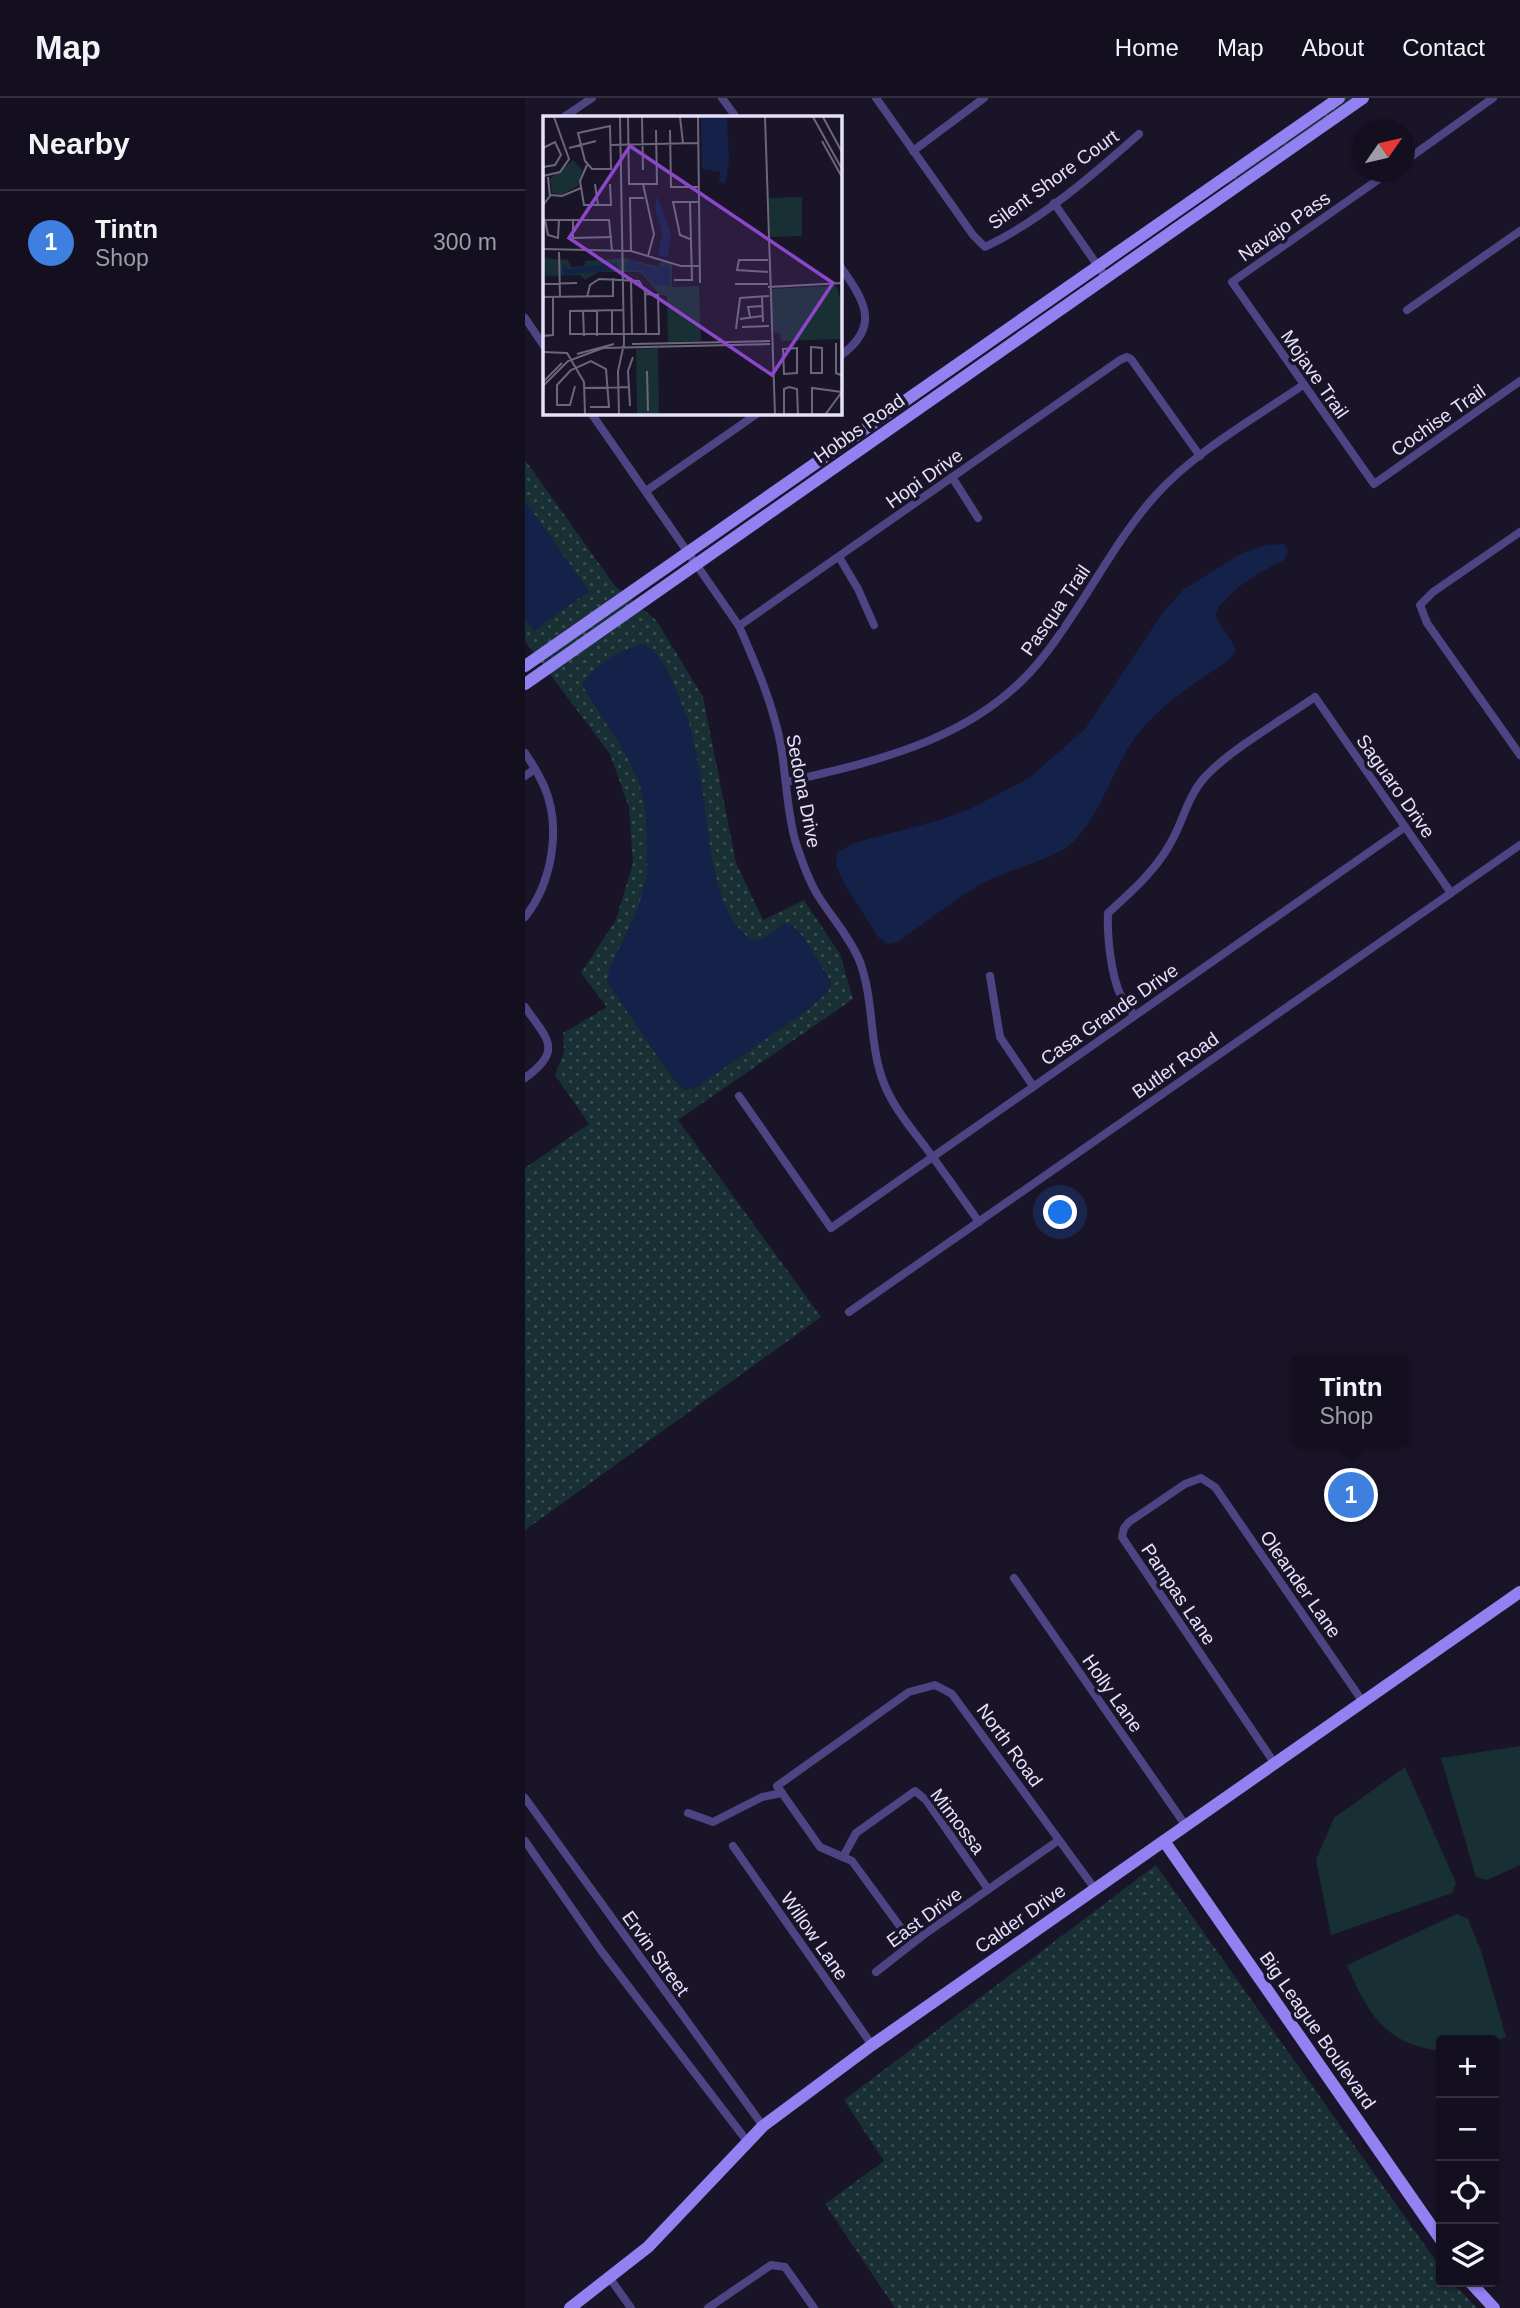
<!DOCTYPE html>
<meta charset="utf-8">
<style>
body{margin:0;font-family:Helvetica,sans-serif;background:#211d2c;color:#f1f3f6}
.controls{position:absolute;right:21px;bottom:21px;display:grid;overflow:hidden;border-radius:7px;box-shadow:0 2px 5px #0004}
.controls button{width:63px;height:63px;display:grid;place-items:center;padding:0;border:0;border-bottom:2px solid #332f3d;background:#140f1f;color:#f1f3f6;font:35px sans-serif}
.compass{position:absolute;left:827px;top:21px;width:63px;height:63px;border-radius:50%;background:#140f1f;box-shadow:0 2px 5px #0004;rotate:56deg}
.you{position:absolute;left:536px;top:1115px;width:24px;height:24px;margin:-18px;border:5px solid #fff;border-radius:50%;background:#1a73e8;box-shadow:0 0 0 10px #1a73e833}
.badge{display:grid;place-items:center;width:46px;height:46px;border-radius:50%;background:#21b9e6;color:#fff;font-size:23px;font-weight:700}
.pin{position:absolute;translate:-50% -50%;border:4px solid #fff;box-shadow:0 2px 7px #0006}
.popup{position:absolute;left:768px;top:1257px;width:116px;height:91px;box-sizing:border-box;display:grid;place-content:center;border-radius:7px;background:#140f1f;filter:drop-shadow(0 2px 5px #0005);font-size:23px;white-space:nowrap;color:#9d9ca4}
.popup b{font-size:26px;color:#f1f3f6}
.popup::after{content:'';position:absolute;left:50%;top:100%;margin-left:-14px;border:14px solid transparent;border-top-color:#140f1f}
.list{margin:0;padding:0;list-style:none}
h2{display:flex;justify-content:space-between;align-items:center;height:91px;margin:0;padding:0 28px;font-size:30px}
h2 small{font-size:23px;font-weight:400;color:#9d9ca4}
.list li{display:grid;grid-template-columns:46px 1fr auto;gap:21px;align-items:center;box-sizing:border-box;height:105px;padding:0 28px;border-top:2px solid #332f3d}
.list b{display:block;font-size:26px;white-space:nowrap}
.list p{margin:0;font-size:23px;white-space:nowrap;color:#9d9ca4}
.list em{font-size:23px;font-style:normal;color:#9d9ca4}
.icon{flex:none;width:38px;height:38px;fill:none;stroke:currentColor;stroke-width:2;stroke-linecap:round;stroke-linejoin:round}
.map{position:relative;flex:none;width:995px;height:2210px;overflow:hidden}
header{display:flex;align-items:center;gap:42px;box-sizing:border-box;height:98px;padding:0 35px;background:#140f1f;border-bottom:2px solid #332f3d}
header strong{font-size:33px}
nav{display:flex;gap:38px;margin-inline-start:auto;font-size:24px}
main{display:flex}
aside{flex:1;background:#140f1f}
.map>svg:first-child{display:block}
</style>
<header>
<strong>Map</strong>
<nav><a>Home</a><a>Map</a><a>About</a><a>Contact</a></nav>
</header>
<main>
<aside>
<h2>Nearby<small></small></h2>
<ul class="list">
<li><span class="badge" style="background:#3f7fe0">1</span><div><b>Tintn</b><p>Shop</p></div><em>300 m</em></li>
</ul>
</aside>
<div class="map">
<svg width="995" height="2210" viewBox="0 0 995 2210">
<defs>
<pattern id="grass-dots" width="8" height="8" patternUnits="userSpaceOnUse" patternTransform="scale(1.75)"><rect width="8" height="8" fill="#183033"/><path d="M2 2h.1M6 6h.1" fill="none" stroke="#3a4e51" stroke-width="1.8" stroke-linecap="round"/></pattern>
</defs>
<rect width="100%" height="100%" fill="#1a1429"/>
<g fill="url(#grass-dots)">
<polygon points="821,0 830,0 703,86 710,78"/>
<polygon points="0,362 90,488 131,522 178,599 211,765 238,822 279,802 315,856 328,901 153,1022 296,1219 0,1432 0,1070 64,1026 30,977 39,954 38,935 82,909 56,875 91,822 108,765 104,709 85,656 0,543"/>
<polygon points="631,1767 916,2170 916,2184 927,2184 952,2210 370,2210 300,2106 359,2063 319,2002"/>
</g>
<g fill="#183033">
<polygon points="995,1648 995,1767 962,1782 951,1779 916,1660"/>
<polygon points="880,1669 931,1785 927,1795 806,1837 791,1762 809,1720"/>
<path d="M 932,1816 L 943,1821 L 956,1853 L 981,1939 L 969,1944 L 916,1942 L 916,1953 C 859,1946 843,1915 822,1867 Z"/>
</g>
<g fill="#142148">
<polygon points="0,403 64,493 9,533 0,521"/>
<path d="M 760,446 L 763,453 L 759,462 C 735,473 704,492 690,515 C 695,532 705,537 711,552 L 705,561 C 668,587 626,611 602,652 C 584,682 574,719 548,744 C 527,763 482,771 456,786 C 427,803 400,825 373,844 L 363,846 L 353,839 L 319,785 L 311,767 L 312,755 L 329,745 L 415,722 L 447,710 L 504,680 L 560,631 L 639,513 L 659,491 L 717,455 L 742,447 Z"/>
<path d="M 117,546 C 135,553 144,574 151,592 C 156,605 163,618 166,632 C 171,653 175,675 178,696 C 184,736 189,824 230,843 L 246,836 L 259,825 L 266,826 L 280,841 L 306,884 L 303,894 L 280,914 L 169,991 L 158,992 L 143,974 L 82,884 L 84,872 L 113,810 L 122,778 L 121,717 L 115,687 L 101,657 L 57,587 C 67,568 96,552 117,546 Z"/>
</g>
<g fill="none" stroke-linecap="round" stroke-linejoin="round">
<g stroke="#4f4483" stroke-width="8">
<polyline points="197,0 211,19"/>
<path d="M 351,0 L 448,137 L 460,149 C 515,123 569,76 614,36"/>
<polyline points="39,19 67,0"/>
<polyline points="388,53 459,0"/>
<polyline points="880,63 968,0"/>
<polyline points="864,74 707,184 849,386 995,283"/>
<polyline points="529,105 582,181"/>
<path d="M 315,168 C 339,202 357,228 315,258"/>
<polyline points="882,212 995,133"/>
<polyline points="0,220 19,248"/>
<path d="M 66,315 L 214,528 C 231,567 248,606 256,648 C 261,679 262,712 270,742 C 276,761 282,779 292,796 C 306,819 325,839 335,864 C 349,902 344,945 358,983 C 368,1010 388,1032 404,1054 C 421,1077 437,1100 454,1124"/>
<polyline points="427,379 453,420"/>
<polyline points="121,393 233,315"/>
<polyline points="995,434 908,494 895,507 902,525 995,657"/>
<polyline points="314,459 333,491 349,527"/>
<polyline points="214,528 595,262 602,259 606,261 675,358"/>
<path d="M 0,655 C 7,665 14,677 19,688 C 37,729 27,785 0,819"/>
<polyline points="0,678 10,671"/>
<path d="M 261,684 C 356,662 455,640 518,559 C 558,509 587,446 630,398 C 669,354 730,320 778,287"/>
<polyline points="465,878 475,939 508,988"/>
<path d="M 0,909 C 22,941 39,952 0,980"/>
<path d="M 609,917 C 605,911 600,905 596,898 C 586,878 582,838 583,815 C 606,794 630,773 645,746 C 658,724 662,699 680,679 C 706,651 757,622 790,599 L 926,795"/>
<polyline points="214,998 306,1130 880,729"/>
<polyline points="324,1214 995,747"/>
<polyline points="489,1480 661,1728"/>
<polyline points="750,1666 597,1439 599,1430 604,1424 660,1386 676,1380 690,1389 838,1604"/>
<polyline points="0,1700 238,2028"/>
<polyline points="163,1715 188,1724 237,1699 257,1695"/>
<polyline points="0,1743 77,1854 222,2043"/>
<polyline points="208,1748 347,1947"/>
<polyline points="318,1759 331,1735 390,1693 401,1702 463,1791"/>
<polyline points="397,1838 387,1845 327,1763 295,1749 252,1688 384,1594 410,1587 427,1596 570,1791"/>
<polyline points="351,1874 397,1838 534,1742"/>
<polyline points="84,2179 106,2210"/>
<polyline points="183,2210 246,2167 260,2169 289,2210"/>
</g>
<g stroke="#9281f1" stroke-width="12">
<polyline points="0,568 814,0"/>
<polyline points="0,586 838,0"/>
<polyline points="639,1743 916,2142"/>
<polyline points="945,2184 969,2210"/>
<polyline points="45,2210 123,2149 238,2028 347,1947 995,1494"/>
</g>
</g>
<g text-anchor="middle" stroke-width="7" stroke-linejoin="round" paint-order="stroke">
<g font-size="19" fill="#e6e0fb" stroke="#1a1429">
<text transform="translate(528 81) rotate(-36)" y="7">Silent Shore Court</text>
<text transform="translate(759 128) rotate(-35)" y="7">Navajo Pass</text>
<text transform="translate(790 276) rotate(55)" y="7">Mojave Trail</text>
<text transform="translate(913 322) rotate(-35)" y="7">Cochise Trail</text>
<text transform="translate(334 330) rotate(-35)" y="7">Hobbs Road</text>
<text transform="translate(399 380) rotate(-35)" y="7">Hopi Drive</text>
<text transform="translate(530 512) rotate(-55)" y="7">Pasqua Trail</text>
<text transform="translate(871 688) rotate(55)" y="7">Saguaro Drive</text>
<text transform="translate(279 693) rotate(79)" y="7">Sedona Drive</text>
<text transform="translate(584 916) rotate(-35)" y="7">Casa Grande Drive</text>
<text transform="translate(650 967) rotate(-35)" y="7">Butler Road</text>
<text transform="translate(776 1486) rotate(55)" y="7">Oleander Lane</text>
<text transform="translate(654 1496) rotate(56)" y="7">Pampas Lane</text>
<text transform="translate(588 1595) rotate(55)" y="7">Holly Lane</text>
<text transform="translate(485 1647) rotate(54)" y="7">North Road</text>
<text transform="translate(433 1723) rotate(53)" y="7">Mimossa</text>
<text transform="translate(399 1819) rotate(-36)" y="7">East Drive</text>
<text transform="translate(495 1820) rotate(-35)" y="7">Calder Drive</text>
<text transform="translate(290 1838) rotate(55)" y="7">Willow Lane</text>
<text transform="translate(131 1855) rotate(54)" y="7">Ervin Street</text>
<text transform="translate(793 1932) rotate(55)" y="7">Big League Boulevard</text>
</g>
</g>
<g transform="translate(18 18)">
<rect width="299" height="299" fill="#1a1429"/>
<path d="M 30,44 L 39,54 L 35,70 L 18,79 L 9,77 L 7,63 ZM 259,81 L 259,120 L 227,121 L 226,82 ZM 0,142 L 25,144 L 28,151 L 41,150 L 43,145 L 82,142 L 116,151 L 117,146 L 129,147 L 129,171 L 156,170 L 158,225 L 125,226 L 124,180 L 117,179 L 97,156 L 56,156 L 42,164 L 37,159 L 3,160 ZM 293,170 L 299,186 L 299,223 L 238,225 L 237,217 L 229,216 L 227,173 ZM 115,232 L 116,299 L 94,299 L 93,233 Z" fill="#183033"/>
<path d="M 158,1 L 184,1 L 186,46 L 182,68 L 176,66 L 177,56 L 159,53 ZM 114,79 L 128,118 L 125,141 L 115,140 L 119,118 L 112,92 ZM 88,144 L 113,153 L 126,148 L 127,169 L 112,169 L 99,155 L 83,153 L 83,145 ZM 75,146 L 75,154 L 20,159 L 20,148 L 26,153 Z" fill="#142148"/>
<path fill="none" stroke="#6c667d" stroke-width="2" d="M 85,1 L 86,68 L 114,68 L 113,14M 99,1 L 100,54M 137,1 L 140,27M 155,1 L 157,167M 222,1 L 232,299M 270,1 L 300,55M 280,1 L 300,38M 67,10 L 68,53 L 49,53 L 42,45 L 35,17 ZM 127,14 L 128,71 L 156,71M 279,25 L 300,63M 67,29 L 155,27M 0,32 L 12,26 L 18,39 L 12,49 L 0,51M 26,32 L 53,25M 44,49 L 37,65 L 41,89 L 68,89 L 67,68M 0,60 L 17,56 L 26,43 L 11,1M 52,68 L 55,89M 100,68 L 111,118 L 105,140M 7,79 L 19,80 L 38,72M 0,89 L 7,80 L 5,61M 0,104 L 66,104 L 69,135M 2,104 L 5,119 L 15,122 L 16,104M 30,104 L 30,122 L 69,121M 147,123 L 137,119 L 130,86 L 156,86M 0,133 L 88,135 L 138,150 L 157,150M 88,135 L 87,82 L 101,82M 16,136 L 17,181M 225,144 L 196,144 L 194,154 L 225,156M 88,162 L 89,219M 131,164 L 149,164 L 147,86M 0,168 L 34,167M 192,168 L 225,168M 225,171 L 300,167M 0,181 L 70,180 L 70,162M 44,181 L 47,169 L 56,163 L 96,165 L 102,175 L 103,219M 219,181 L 220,206M 40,194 L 41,220M 54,194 L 54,220M 69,194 L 69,219M 80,194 L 27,195 L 27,218 L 116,218 L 115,179 L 102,178M 207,201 L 205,191 L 219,190M 197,203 L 219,200M 199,211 L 226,210M 193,213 L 197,182 L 226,180M 0,220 L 10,219 L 10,181M 293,227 L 293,257 L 300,260M 89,228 L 227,225M 268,231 L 279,232 L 279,257 L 268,257 ZM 254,232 L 254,257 L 241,258 L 240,233 ZM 0,236 L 24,237 L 41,266 L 42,299M 34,238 L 71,228M 104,255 L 105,295M 0,266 L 19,247M 0,270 L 25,245 L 60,232 L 227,228M 32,270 L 27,289 L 14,289 L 14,269 L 28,254 L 48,245 L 63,253 L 66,291 L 47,291M 42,272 L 86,271M 87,290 L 85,255 L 90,241M 76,299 L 75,255 L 81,228 L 77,1M 241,299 L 241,273 L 246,271 L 254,273 L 255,299M 269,299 L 269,272 L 299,276M 282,299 L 298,277"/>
<path fill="#8b47c8" fill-opacity="0.15" stroke="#8b47c8" stroke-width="3.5" d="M 87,30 L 290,167 L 229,259 L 26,122 Z"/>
<rect width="299" height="299" fill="none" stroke="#e6e0fb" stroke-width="3.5"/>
</g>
</svg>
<div class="controls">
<button>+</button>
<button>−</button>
<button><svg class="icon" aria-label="locate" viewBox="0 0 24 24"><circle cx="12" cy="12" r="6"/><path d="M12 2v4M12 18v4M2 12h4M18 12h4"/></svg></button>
<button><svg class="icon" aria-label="layers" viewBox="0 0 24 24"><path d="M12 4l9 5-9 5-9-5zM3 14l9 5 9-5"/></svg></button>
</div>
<svg class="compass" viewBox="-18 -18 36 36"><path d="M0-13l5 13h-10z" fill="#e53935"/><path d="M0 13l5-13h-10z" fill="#9d9ca4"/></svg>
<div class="you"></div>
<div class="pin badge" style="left:826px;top:1397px;background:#3f7fe0">1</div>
<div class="popup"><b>Tintn</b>Shop</div>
</div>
</main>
